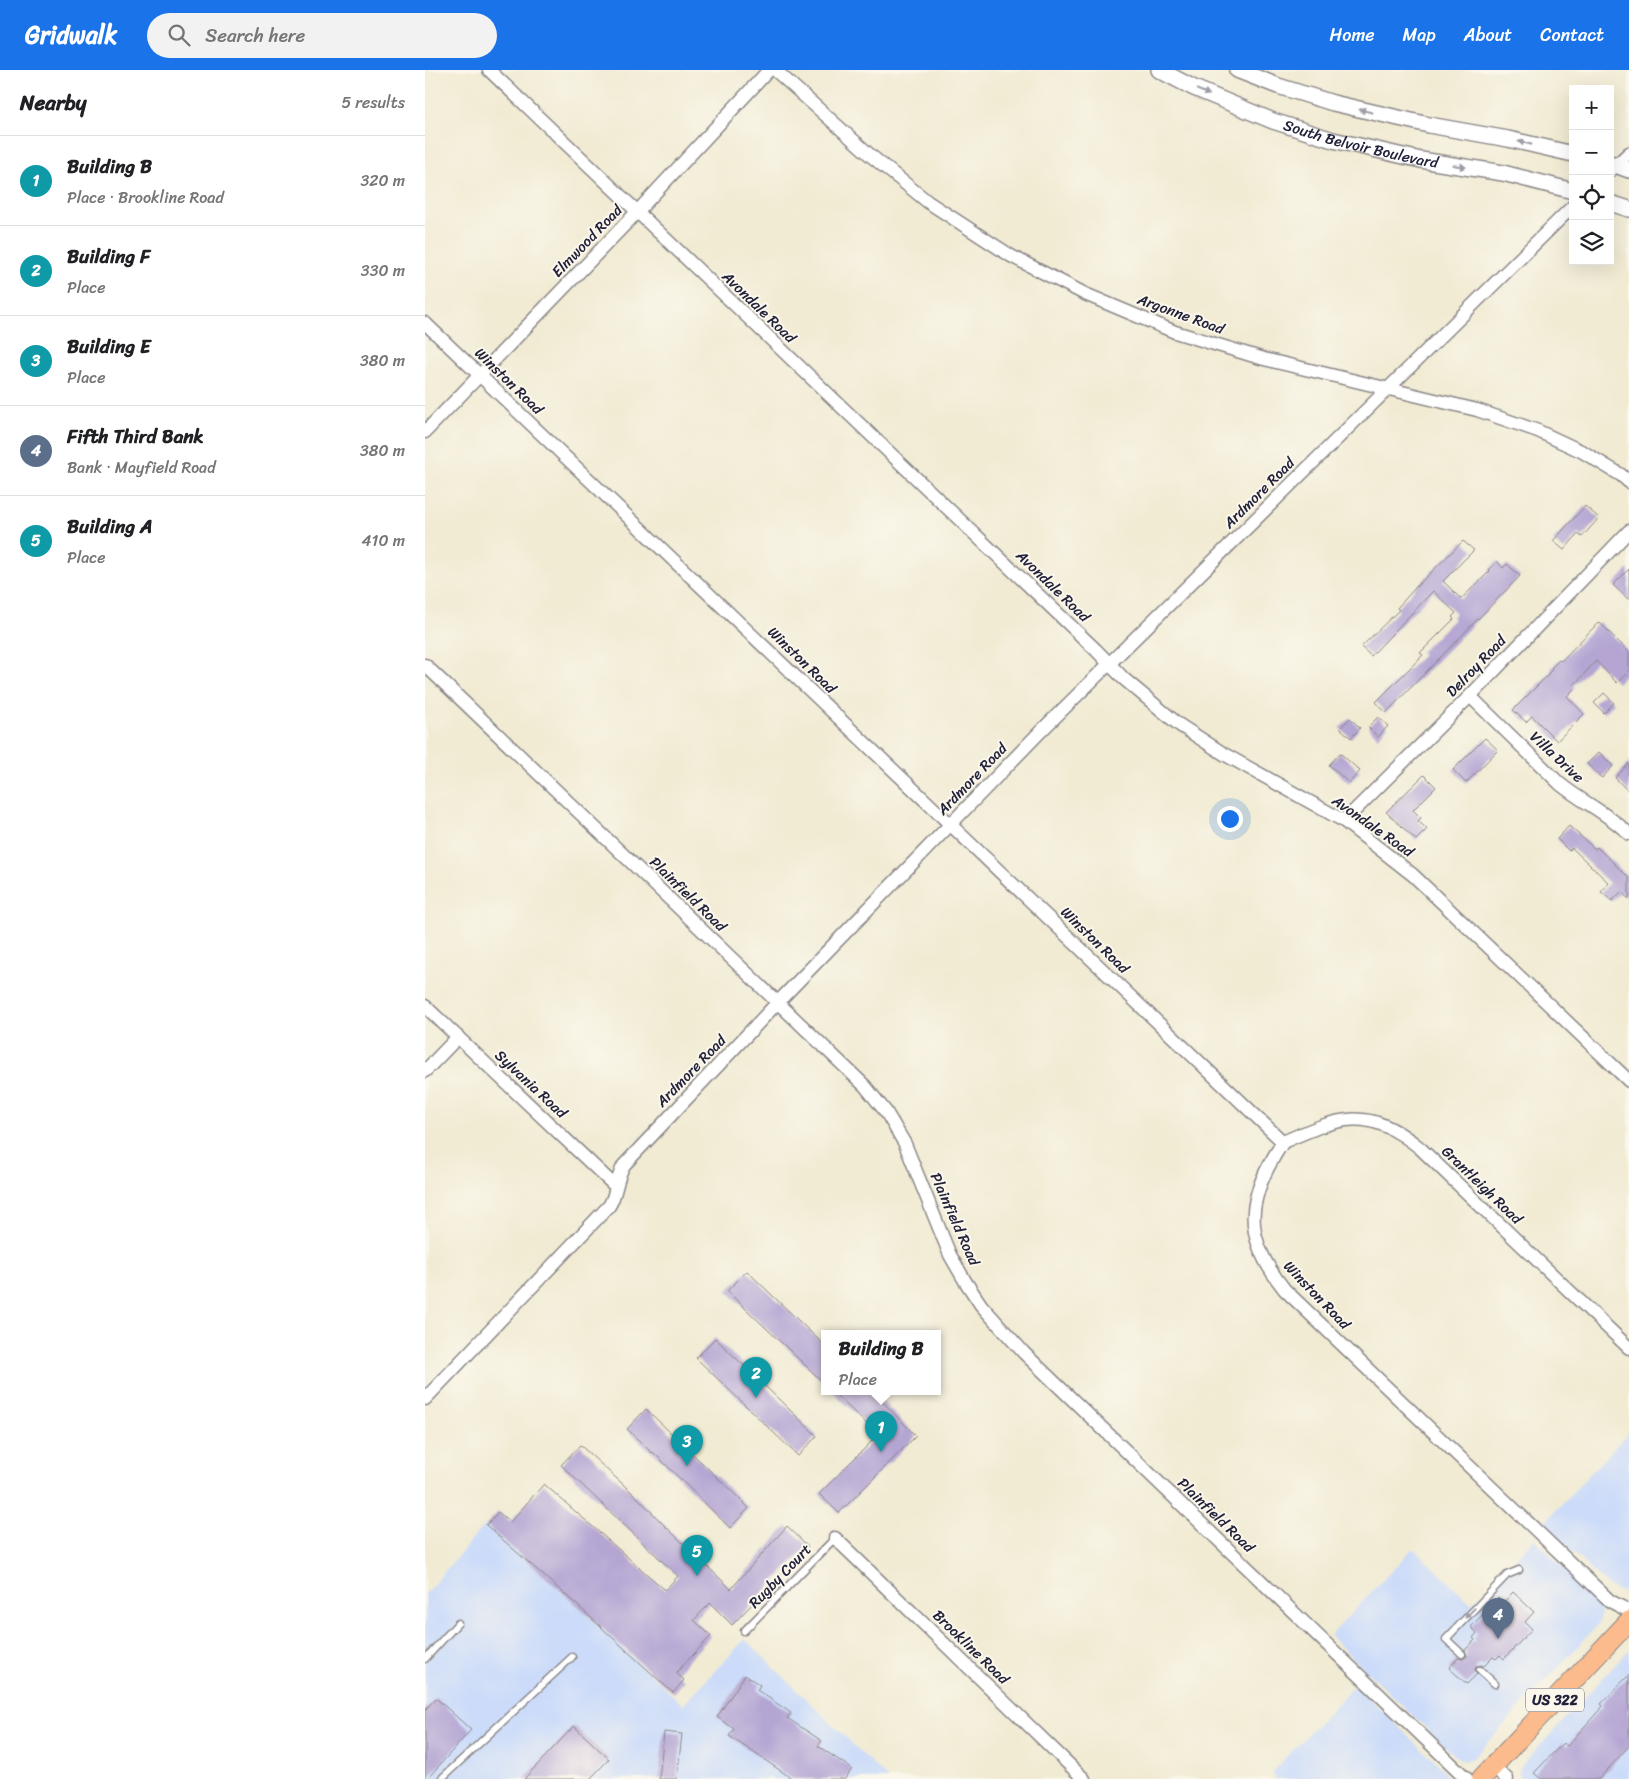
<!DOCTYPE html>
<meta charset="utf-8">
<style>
body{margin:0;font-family:Sriracha,sans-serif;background:#f2f2f2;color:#202124}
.controls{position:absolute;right:15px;top:15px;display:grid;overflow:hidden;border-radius:0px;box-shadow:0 5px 20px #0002}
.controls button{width:45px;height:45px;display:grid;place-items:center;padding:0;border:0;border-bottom:1px solid #e0e0e0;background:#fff;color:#202124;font:25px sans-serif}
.you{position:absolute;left:804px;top:748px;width:18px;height:18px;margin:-12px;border:4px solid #fff;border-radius:50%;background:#1a73e8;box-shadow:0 0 0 8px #1a73e833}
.badge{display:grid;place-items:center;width:32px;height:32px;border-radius:50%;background:#1a73e8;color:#fff;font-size:16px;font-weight:700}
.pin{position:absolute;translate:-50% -41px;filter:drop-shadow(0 1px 2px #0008)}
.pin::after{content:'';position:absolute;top:26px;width:18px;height:15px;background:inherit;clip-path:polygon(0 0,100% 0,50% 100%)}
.popup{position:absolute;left:396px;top:1260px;width:120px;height:65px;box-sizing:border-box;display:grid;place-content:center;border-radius:0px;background:#fff;filter:drop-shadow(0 1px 4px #0005);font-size:16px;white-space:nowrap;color:#757577}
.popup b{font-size:19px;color:#202124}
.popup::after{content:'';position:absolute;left:50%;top:100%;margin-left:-10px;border:10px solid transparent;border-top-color:#fff}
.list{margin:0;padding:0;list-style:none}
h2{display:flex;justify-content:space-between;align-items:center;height:65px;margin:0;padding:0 20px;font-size:21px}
h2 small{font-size:16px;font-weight:400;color:#757577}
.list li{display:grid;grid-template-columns:32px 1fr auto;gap:15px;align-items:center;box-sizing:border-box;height:90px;padding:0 20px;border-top:1px solid #e0e0e0}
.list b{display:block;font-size:19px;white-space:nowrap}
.list p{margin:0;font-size:16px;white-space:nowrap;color:#757577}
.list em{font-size:16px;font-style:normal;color:#757577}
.icon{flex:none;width:28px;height:28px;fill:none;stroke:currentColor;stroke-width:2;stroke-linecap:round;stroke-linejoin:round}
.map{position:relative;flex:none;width:1204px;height:1709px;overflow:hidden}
header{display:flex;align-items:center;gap:30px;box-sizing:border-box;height:70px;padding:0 25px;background:#1a73e8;color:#fff}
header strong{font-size:24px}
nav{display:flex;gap:28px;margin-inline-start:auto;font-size:18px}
.search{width:350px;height:45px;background:#f2f2f2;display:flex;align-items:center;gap:12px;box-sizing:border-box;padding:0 18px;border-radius:28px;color:#757577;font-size:19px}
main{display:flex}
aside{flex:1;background:#fff}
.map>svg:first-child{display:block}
</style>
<header>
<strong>Gridwalk</strong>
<div class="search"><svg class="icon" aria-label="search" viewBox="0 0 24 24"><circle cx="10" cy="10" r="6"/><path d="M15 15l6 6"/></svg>Search here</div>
<nav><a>Home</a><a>Map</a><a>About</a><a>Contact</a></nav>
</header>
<main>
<aside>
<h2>Nearby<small>5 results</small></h2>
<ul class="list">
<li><span class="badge" style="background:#0f9aa8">1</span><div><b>Building B</b><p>Place · Brookline Road</p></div><em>320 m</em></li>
<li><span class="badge" style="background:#0f9aa8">2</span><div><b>Building F</b><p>Place</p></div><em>330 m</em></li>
<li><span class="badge" style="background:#0f9aa8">3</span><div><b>Building E</b><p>Place</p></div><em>380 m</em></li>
<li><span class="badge" style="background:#5c6f8a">4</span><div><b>Fifth Third Bank</b><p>Bank · Mayfield Road</p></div><em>380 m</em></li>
<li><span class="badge" style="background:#0f9aa8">5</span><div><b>Building A</b><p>Place</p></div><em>410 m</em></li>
</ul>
</aside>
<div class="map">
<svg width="1204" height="1709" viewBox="0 0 1204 1709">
<rect width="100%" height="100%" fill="#fbf7ec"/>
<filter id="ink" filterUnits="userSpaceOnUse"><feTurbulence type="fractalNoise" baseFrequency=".02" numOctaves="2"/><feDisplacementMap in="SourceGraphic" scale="10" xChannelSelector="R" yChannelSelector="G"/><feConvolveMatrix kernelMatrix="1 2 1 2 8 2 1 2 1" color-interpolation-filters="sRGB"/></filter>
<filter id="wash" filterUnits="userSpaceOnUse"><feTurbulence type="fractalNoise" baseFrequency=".0096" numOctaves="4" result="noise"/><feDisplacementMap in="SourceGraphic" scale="20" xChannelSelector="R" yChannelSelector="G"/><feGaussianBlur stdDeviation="1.12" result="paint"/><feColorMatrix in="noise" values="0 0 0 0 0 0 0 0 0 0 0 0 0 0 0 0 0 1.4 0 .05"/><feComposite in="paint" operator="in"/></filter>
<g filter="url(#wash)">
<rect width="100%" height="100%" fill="#f1ebd3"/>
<g fill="#cbdbf9">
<polygon points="1204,1362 1204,1520 1194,1521 1182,1515 1118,1454"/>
<polygon points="60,1455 152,1535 258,1635 320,1569 463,1709 0,1709 0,1524"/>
<polygon points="1109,1469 1170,1529 1176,1540 1175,1551 1172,1556 1048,1688 1039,1691 1030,1686 905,1566 988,1478 1047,1534"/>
<polygon points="1204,1580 1204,1709 1096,1709 1094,1701 1097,1695"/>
<polygon points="930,1615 1019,1700 1024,1709 849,1709 851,1706 847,1702"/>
</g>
<g id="blocks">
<g fill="#b4a5d3">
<polygon points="1160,436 1174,448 1157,467 1153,464 1139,480 1128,471"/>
<polygon points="1038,471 1049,480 1018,511 1036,529 1065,501 1064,500 1072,491 1078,498 1082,494 1095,506 961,643 951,632 998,585 995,583 1029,549 1027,547 1031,543 1008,521 946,586 936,577 974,540 972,538 991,517"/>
<polygon points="1204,499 1204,530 1188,515"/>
<polygon points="1174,552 1204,582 1204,601 1192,613 1171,591 1148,616 1150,618 1142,626 1159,644 1132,671 1107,646 1101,652 1088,640 1124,604 1123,603 1127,600 1126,598 1134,590 1136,591"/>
<polygon points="1179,623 1189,633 1179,643 1169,633"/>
<polygon points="953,647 963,656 953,667 943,657"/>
<polygon points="925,648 935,658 926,668 915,658"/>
<polygon points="1060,668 1073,680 1041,713 1028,700"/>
<polygon points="1174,682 1188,696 1177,708 1162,694"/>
<polygon points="915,683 935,701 924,713 904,695"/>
<polygon points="1204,693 1204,722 1190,708"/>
<polygon points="999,705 1011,717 988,740 996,748 993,751 1002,759 991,770 961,742"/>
<polygon points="1144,756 1170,779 1172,777 1204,808 1204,829 1196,822 1187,831 1176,822 1184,813 1147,778 1144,781 1132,769"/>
<polygon points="322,1201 400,1276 400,1314 302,1221"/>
<polygon points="290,1268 392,1366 373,1386 271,1288"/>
<polygon points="407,1321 447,1321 491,1366 414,1443 394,1424 453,1365"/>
<polygon points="221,1339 324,1438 305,1458 228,1382 227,1383 202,1359"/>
<polygon points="155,1375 214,1429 237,1453 306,1519 362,1456 383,1476 307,1555 285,1533 269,1550 286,1566 251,1603 259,1610 248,1623 152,1535 61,1455 73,1442 85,1452 119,1414 240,1520 253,1506 136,1395"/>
<polygon points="1088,1522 1109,1542 1100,1552 1107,1559 1079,1589 1075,1585 1071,1589 1068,1587 1059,1596 1056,1595 1052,1596 1050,1599 1052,1604 1042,1614 1024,1598 1033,1588 1038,1589 1042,1586 1040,1580 1050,1570 1048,1568 1052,1563 1046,1557 1073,1528 1078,1533"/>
<polygon points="320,1605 335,1615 332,1620 366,1643 362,1648 397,1671 393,1676 427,1699 420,1709 368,1709 304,1666 309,1659 292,1647"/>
<polygon points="1204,1605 1204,1676 1174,1709 1116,1709 1109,1703 1138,1673 1142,1676 1178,1636 1176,1634"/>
<polygon points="11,1628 46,1660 2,1709 0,1709 0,1640"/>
<polygon points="149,1656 184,1689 165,1709 99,1709"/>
<polygon points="239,1662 257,1664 252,1709 234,1709"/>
</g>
</g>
</g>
<g filter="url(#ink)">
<use href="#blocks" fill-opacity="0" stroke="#8a8687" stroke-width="1"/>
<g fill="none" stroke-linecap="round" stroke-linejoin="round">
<g stroke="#8a8687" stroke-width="9">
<g id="service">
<polyline points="319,1561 410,1468"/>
<polyline points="1037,1584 1021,1569 1082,1505 1094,1500"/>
<polyline points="0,1589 33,1553"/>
<polyline points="1055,1600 1070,1614"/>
<polyline points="16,1709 147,1587"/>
</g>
</g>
<g stroke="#8a8687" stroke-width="15">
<g id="minor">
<polyline points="64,0 671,580 699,609 753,654 799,684 919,751 988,805 1204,1011"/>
<polyline points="350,0 445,85 503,132 586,186 660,224 750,262 839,289 1052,340 1113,361 1158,382 1196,405 1204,412"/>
<polyline points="1185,101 1204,83"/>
<path d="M 0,253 L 858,1072 C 821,1128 816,1166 860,1220 L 1185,1531 L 1204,1541"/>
<polyline points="0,362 212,142 344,0"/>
<polyline points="0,595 440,1016 461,1042 480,1074 525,1185 540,1211 556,1235 599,1283 1042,1709"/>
<path d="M 1045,626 L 1135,714 C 1157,732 1184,744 1204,764"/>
<polyline points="919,751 1045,626 1204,461"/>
<polyline points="0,936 190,1116"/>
<polyline points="0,1001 33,967"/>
<path d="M 858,1072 C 915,1047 942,1035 995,1078 L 1204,1278"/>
<path d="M 0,1329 L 184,1136 C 192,1124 191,1108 199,1095 L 353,932 L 616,661 L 1148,136"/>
<polyline points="410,1468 659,1709"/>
<polyline points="1068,1696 1082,1709"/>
</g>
</g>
<g stroke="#8a8687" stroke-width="18">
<g id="tertiary">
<path id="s1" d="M 734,0 L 769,18 L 848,51 L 908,70 L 996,90 L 1078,103 L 1148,121"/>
<polyline points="812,0 853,16 908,33 1004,55 1083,69 1148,84"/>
<polyline points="1185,93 1204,100"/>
<polyline points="1185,133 1204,139"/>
</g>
</g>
<g stroke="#8a8687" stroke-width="21">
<polyline id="primary" points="1056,1709 1204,1551"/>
</g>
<use href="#service" stroke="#fff" stroke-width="6"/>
<use href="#minor" stroke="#fff" stroke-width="12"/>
<use href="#tertiary" stroke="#fff" stroke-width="15"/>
<use href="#primary" stroke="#fbbb8d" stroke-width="19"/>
</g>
<defs><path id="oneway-solid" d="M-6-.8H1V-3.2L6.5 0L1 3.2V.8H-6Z" transform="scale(1.25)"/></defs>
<g fill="#9c9ca7">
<use href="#oneway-solid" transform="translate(778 22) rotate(23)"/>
<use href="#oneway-solid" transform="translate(941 41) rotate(-167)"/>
<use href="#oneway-solid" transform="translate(1100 73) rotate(-167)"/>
<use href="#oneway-solid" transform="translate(1034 96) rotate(9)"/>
<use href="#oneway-solid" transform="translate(1045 1543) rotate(134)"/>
</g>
</g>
<g text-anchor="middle" stroke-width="4" stroke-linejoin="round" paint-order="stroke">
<rect fill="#fbf7ec" stroke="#636270" stroke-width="1" x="1101" y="1618.5" width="58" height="23" rx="4"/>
<g font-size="14" font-weight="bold" fill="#22223b">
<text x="1130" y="1635">US 322</text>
</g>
<g font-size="15" fill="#22223b" stroke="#fbf7ec">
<text dy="5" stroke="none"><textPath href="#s1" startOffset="216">South Belvoir Boulevard</textPath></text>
<text transform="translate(162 171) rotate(-46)" y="5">Elmwood Road</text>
<text transform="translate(334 237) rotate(44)" y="5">Avondale Road</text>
<text transform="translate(756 244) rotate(20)" y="5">Argonne Road</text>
<text transform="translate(84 311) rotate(44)" y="5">Winston Road</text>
<text transform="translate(834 423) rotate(-45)" y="5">Ardmore Road</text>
<text transform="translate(628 516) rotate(44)" y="5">Avondale Road</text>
<text transform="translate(377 590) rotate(44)" y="5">Winston Road</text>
<text transform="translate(1051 596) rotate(-46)" y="5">Delroy Road</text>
<text transform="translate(1132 687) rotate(43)" y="5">Villa Drive</text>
<text transform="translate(547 709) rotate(-46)" y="5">Ardmore Road</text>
<text transform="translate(948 756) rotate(35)" y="5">Avondale Road</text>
<text transform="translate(263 824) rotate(44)" y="5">Plainfield Road</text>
<text transform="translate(670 870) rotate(44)" y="5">Winston Road</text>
<text transform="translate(266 1001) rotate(-46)" y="5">Ardmore Road</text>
<text transform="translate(106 1014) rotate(43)" y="5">Sylvania Road</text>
<text transform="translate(1057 1115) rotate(44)" y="5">Grantleigh Road</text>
<text transform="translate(530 1149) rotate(66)" y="5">Plainfield Road</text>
<text transform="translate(892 1225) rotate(46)" y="5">Winston Road</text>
<text transform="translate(791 1445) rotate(44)" y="5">Plainfield Road</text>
<text transform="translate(355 1506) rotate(-46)" y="5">Rugby Court</text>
<text transform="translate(546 1577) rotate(44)" y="5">Brookline Road</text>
</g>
</g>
</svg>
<div class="controls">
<button>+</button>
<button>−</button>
<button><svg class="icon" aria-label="locate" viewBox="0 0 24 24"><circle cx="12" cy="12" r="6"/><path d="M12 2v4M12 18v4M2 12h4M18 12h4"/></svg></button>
<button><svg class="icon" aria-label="layers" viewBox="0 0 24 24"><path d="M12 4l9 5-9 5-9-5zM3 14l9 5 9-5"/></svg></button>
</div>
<div class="you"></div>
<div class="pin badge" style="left:456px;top:1382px;background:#0f9aa8">1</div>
<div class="popup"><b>Building B</b>Place</div>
<div class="pin badge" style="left:331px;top:1328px;background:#0f9aa8">2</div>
<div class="pin badge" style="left:262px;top:1396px;background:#0f9aa8">3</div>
<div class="pin badge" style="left:1073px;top:1569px;background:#5c6f8a">4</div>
<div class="pin badge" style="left:272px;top:1506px;background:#0f9aa8">5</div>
</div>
</main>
